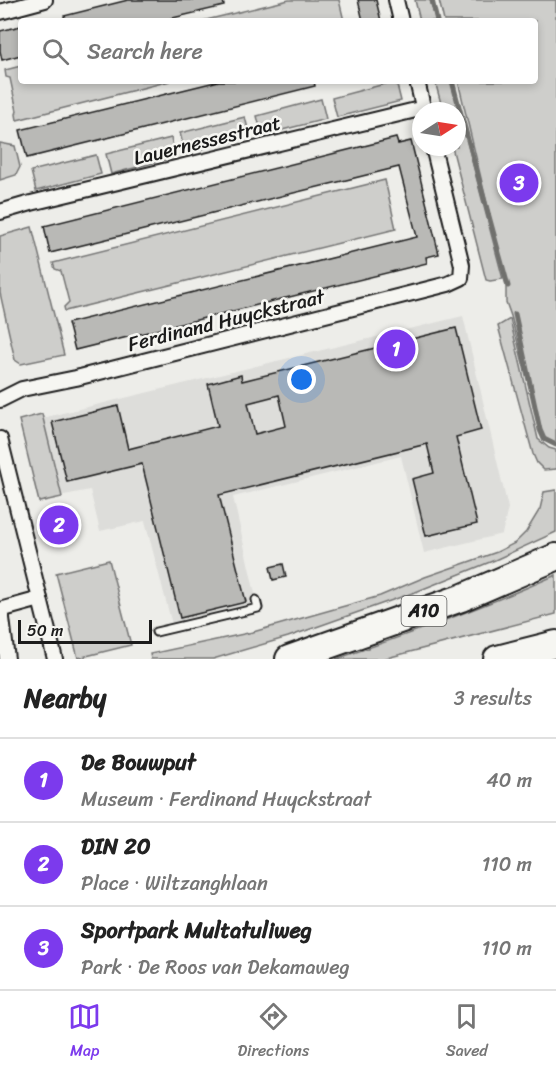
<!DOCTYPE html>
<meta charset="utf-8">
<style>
body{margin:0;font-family:Sriracha,sans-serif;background:#f2f2f2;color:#222}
.compass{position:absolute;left:412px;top:102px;width:54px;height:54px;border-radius:50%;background:#fff;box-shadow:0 3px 9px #0003;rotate:78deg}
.scale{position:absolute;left:18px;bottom:15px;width:134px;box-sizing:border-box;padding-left:6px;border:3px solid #1c1c1c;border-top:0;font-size:16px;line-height:21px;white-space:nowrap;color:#1c1c1c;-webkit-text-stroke:4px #f6f6f2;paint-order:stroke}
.you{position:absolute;left:302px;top:380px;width:21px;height:21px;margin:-15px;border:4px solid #fff;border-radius:50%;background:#1a73e8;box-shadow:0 0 0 9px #1a73e833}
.badge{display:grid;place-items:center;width:39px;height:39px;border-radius:50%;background:#7c3aed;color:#fff;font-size:20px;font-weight:700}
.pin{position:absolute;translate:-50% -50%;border:3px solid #fff;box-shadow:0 2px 6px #0006}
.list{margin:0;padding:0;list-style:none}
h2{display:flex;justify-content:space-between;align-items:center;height:78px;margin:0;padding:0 24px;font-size:26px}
h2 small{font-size:20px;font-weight:400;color:#767676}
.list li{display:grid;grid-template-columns:39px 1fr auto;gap:18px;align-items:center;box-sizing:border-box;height:84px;padding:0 24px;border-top:2px solid #e0e0e0}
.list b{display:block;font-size:22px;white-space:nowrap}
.list p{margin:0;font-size:20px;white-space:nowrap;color:#767676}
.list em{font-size:20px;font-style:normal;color:#767676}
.icon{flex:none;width:33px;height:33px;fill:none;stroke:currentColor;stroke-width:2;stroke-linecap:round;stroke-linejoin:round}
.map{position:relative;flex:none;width:556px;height:659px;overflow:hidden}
.search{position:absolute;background:#fff;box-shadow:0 3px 9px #0003;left:18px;right:18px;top:18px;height:66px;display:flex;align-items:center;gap:15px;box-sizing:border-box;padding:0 21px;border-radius:6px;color:#767676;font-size:22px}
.sheet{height:330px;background:#fff}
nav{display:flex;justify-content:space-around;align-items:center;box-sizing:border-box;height:84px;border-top:2px solid #e0e0e0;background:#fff;font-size:16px;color:#767676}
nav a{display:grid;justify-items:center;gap:3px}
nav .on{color:#7c3aed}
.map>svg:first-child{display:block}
</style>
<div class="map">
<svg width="556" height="659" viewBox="0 0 556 659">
<rect width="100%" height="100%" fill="#edede9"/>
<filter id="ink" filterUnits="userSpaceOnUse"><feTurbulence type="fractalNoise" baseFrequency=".0167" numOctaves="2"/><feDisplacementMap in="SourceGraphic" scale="12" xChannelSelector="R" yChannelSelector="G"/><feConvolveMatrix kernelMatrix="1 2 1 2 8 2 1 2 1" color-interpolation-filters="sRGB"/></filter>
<g filter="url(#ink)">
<polygon fill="#ddddda" points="463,316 508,508 502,534 424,553 401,456 233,497 258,607 173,628 145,521 100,531 90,490 59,496 42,418"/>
<g fill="#cececb" stroke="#757574" stroke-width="1.5">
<polygon points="289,0 339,0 344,21 202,21"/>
<polygon points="415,0 430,0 436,21 420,21"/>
<polygon points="439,0 556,0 556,446 547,442 540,430 511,316 506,302 506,284 458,81 535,81 535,21 444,21"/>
<polygon points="21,66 21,81 170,81 17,120 16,114 17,111 10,78 6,77 5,70"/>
<polygon points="396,81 401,101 337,117 332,98"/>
<polygon points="435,81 451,81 503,279 490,281 486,280 452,147 457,147 457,111 443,111"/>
<polygon points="321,99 326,119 262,135 257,116"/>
<polygon points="245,117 250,137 185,153 180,133"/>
<polygon points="171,138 176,157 111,174 106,154"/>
<polygon points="0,143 15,146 20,167 16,175 0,180"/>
<polygon points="96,155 101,174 36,191 31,171"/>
<polygon points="385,180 396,229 65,311 64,307 69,302 61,271 55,269 53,263"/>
<polygon points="32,227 64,355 21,364 15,360 0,293 0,236"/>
<polygon points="510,319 538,439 549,448 556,450 556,469 544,470 537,463 533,454 498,326"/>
<polygon points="42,414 62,497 39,502 19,420"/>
<polygon points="556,490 556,532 495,560 418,591 288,637 213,659 151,659 150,654 253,632 380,596 425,577 497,552 515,543 526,532 540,509 544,492"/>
<polygon points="66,510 72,537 49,542 43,515"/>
<polygon points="109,560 131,645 78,658 56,573"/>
<path d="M 556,575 L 556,614 L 383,659 L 336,659 C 410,634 484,607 556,575 Z"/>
</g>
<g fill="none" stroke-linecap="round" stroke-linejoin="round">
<g stroke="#6f6f6d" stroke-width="5">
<polyline points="432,0 437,21"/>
<polyline points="452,81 508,286"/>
<polyline points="515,314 540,430 544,439 556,445"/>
</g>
</g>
<g fill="#b9b9b6" stroke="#1c1c1c" stroke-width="1.5" fill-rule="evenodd">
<polygon points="128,0 223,0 224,6 160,21 65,21 64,16"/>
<polygon points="358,0 376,0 381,21 363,21"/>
<polygon points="21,26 21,55 2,60 0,51 0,31"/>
<polygon points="219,81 314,81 315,86 27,158 20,130"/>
<polygon points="396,138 398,144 411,141 439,254 426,257 427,263 75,350 68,323 417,237 399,167 50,253 44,226"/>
<path d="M 456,328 L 481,430 L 456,437 L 477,524 L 426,536 L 412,479 L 434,473 L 427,444 L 219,495 L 246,602 L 180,618 L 142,464 L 67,482 L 52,422 L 118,406 L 128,449 L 218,426 L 208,384 L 241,375 L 242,381 ZM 279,395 L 286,426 L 255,434 L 248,403 Z"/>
<polygon points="283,564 286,577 273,580 270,567"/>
</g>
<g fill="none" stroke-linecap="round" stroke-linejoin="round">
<g stroke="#1c1c1c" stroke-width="11">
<polyline id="lane" points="156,632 258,608 256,600"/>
</g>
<g stroke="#1c1c1c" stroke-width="18">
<g id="street">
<polyline points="396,0 401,21"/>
<polyline points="0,12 45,0"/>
<polyline points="417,81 424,111"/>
<polyline points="0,212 31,203 424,108"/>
<polyline points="0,400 22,389 76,378 448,284 461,278 462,265 433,147"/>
<polyline points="0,439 55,659"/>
<polyline points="0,610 40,599"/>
<polyline points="1,610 7,659"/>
</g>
</g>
<g stroke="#1c1c1c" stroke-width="30">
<g id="highway">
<polyline points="289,659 461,598 556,557"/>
<polyline points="497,659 556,644"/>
</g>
</g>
<use href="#lane" stroke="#f6f6f2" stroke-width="7"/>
<use href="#street" stroke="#f6f6f2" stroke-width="14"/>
<use href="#highway" stroke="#f6f6f2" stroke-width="26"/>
</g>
</g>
<g text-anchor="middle" stroke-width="5" stroke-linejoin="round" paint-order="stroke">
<rect fill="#f6f6f2" stroke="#5d5d5c" stroke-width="1.5" x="401.5" y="596" width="45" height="30" rx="4.5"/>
<g font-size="18" font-weight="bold" fill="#1c1c1c">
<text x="424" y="617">A10</text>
</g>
<g font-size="20" fill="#1c1c1c" stroke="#f6f6f2">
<text transform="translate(207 140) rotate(-14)" y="7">Lauernessestraat</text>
<text transform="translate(226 320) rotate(-14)" y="7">Ferdinand Huyckstraat</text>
</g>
</g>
</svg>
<svg class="compass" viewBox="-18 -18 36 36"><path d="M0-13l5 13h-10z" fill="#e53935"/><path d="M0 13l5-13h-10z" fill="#767676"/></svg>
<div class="scale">50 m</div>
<div class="you"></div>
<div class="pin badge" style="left:396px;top:349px">1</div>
<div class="pin badge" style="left:59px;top:525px">2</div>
<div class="pin badge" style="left:519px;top:183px">3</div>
<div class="search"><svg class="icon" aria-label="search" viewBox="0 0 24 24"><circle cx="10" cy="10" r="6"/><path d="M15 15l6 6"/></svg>Search here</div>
</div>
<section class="sheet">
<h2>Nearby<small>3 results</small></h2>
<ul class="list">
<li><span class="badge">1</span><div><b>De Bouwput</b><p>Museum · Ferdinand Huyckstraat</p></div><em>40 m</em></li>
<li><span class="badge">2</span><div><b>DIN 20</b><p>Place · Wiltzanghlaan</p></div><em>110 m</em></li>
<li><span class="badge">3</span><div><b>Sportpark Multatuliweg</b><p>Park · De Roos van Dekamaweg</p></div><em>110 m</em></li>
</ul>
</section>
<nav>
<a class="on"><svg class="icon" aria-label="map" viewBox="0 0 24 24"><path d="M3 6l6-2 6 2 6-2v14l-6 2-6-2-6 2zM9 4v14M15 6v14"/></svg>Map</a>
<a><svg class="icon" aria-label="directions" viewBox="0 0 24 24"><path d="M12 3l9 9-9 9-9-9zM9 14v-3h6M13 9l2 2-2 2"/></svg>Directions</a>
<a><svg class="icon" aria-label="saved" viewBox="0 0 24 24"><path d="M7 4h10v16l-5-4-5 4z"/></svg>Saved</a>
</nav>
